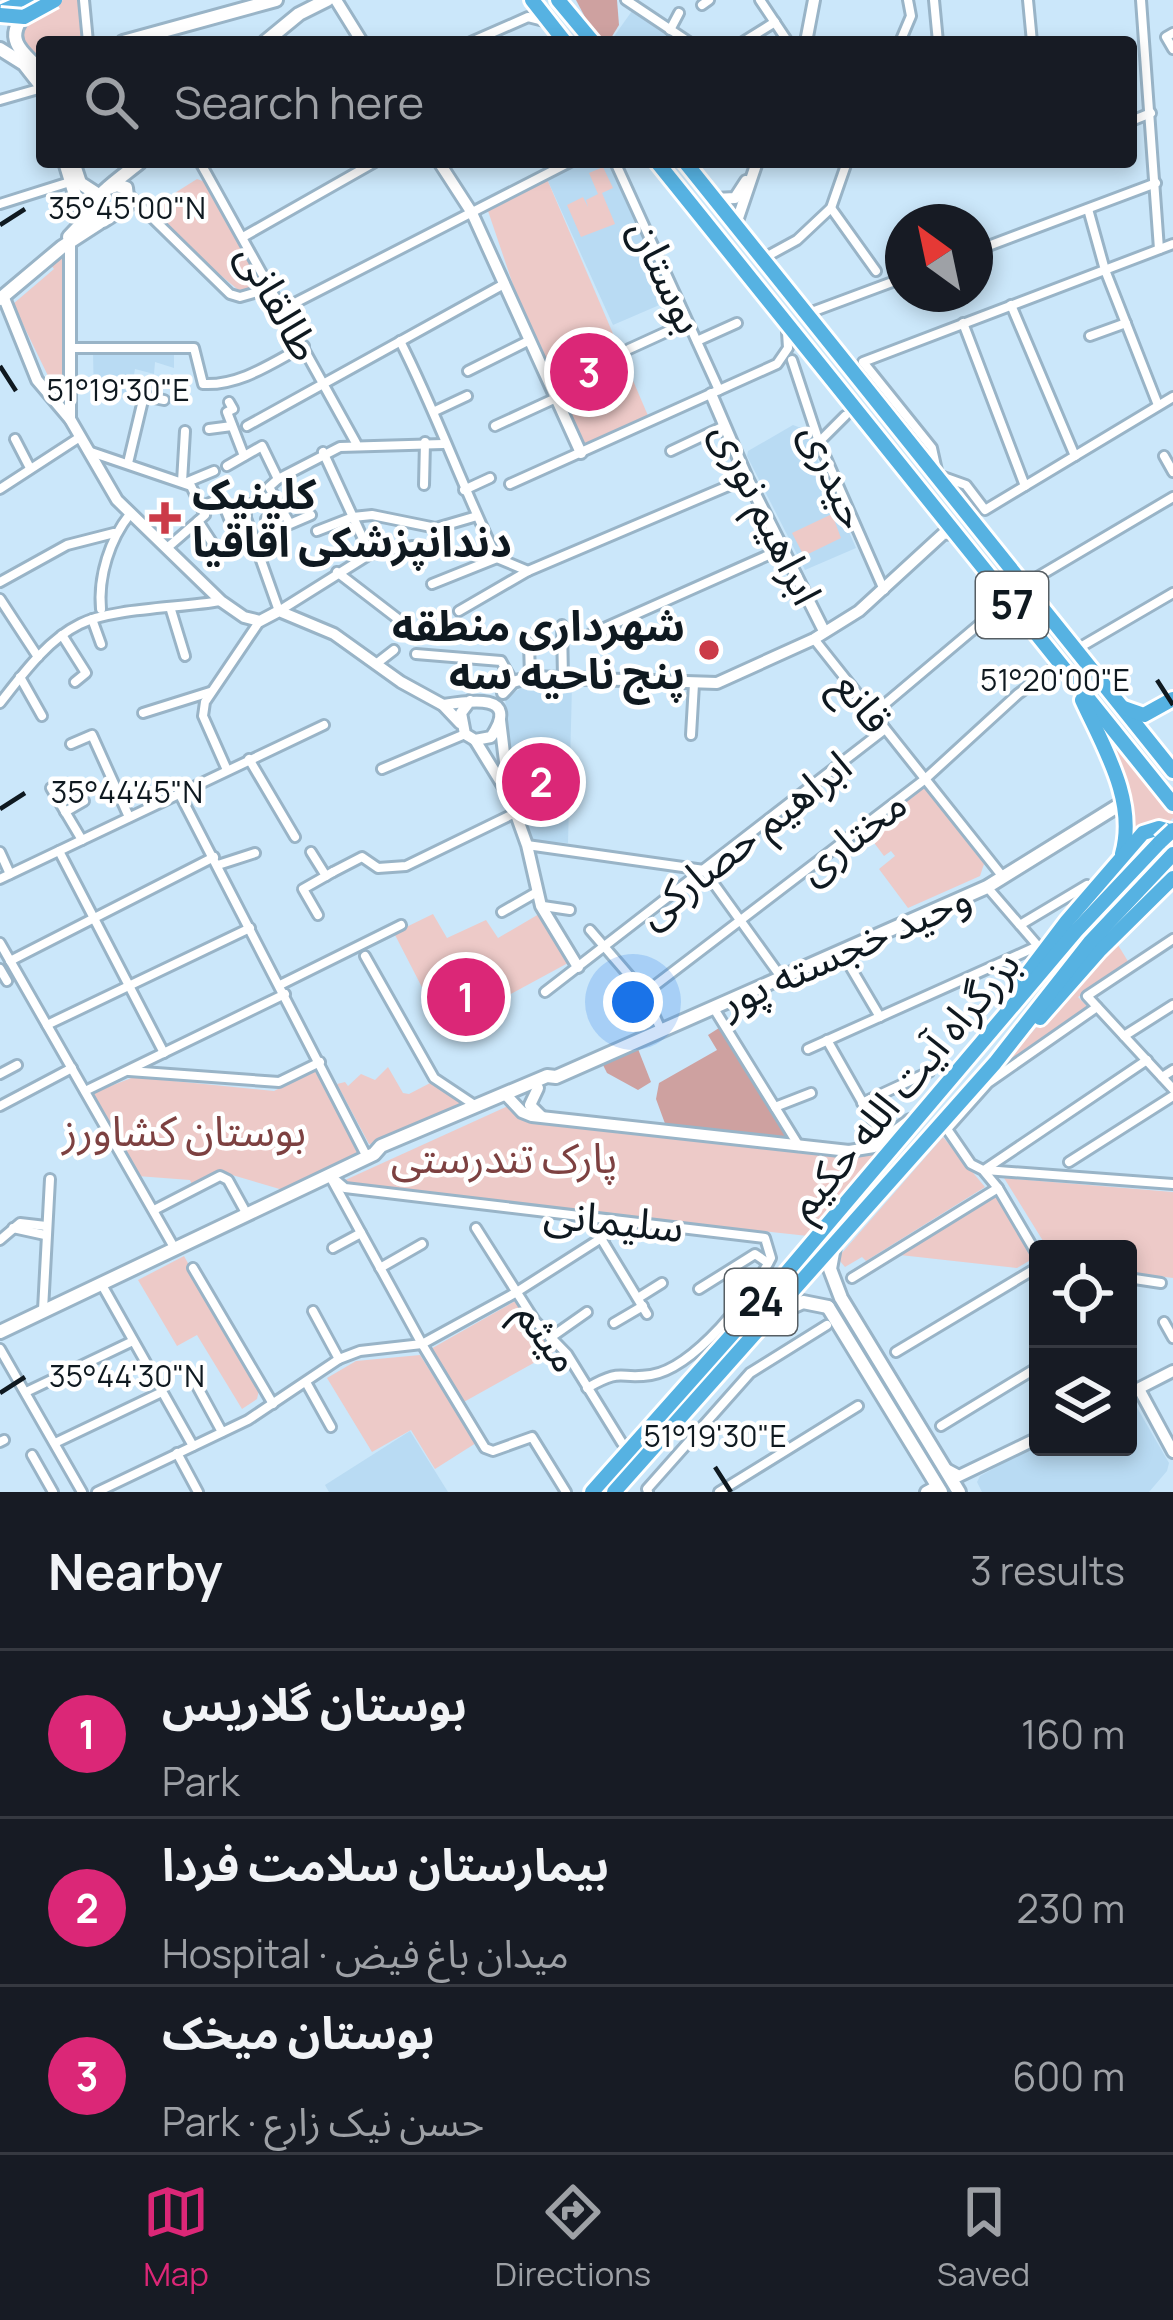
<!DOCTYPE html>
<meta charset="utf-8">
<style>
body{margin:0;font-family:Manrope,"Noto Sans Arabic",sans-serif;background:#242831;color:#f1f3f6}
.controls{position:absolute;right:36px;bottom:36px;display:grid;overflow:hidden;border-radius:12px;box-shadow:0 6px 18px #0003}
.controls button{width:108px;height:108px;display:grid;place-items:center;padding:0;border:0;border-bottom:3px solid #363941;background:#171b24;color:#f1f3f6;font:60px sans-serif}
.compass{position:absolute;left:885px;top:204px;width:108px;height:108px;border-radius:50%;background:#171b24;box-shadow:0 6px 18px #0003;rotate:327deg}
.you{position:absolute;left:633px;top:1002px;width:42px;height:42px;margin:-30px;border:9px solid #fff;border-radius:50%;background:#1a73e8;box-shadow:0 0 0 18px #1a73e833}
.badge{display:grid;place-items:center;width:78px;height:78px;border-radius:50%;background:#db2777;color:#fff;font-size:39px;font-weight:700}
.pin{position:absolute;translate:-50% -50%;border:6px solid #fff;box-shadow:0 3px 12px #0006}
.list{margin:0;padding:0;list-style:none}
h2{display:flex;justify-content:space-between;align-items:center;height:156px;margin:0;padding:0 48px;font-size:51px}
h2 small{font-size:39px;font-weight:400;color:#9ea1a6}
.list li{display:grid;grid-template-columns:78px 1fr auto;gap:36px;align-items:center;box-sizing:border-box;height:168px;padding:0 48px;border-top:3px solid #363941}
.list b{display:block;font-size:45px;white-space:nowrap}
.list p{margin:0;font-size:39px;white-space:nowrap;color:#9ea1a6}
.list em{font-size:39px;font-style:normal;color:#9ea1a6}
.icon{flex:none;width:66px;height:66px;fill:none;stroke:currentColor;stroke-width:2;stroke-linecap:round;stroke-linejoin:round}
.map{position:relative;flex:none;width:1173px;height:1492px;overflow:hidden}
.search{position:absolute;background:#171b24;box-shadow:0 6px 18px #0003;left:36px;right:36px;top:36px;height:132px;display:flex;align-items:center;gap:30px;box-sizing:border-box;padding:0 42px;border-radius:12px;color:#9ea1a6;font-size:45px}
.sheet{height:660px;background:#171b24}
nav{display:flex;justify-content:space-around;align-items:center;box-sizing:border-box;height:168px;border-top:3px solid #363941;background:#171b24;font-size:33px;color:#9ea1a6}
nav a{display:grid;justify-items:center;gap:6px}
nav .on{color:#db2777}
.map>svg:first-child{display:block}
</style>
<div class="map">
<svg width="1173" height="1492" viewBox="0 0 1173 1492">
<rect width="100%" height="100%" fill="#cbe7fa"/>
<g fill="#b9dbf3">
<polygon points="632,11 682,42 610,42"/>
<polygon points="580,162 611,162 671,300 613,325 547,179"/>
<polygon points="93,352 174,352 174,368 155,362 154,374 135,369 130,398 110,394 94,400"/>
<polygon points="793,425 804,429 856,548 805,570 747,456 748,451"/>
<polygon points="531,682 572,686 568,843 534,841 523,829 515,812 505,698"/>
<polygon points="1132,1399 1169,1463 1167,1471 1149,1492 982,1492 977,1482 980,1476 1038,1444 1128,1447 1128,1401"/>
<polygon points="410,1431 448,1492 329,1492 325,1485"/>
</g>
<g fill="#edcac8">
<polygon points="63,0 81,0 78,6 85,42 42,42 42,59 23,52 18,28"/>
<polygon points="603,167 613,188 602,193 615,224 581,237 567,205 583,197 588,207 586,200 598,194 589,173"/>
<polygon points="197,179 205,182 260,282 242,293 191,251 151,208"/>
<polygon points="547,179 649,418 582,447 527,326 487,208"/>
<polygon points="66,250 64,394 56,399 46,387 51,382 13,304 54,269 51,265"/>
<polygon points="832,514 841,538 804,556 792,533"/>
<polygon points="1089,709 1173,810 1173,818 1167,824 1147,824 1130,838"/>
<polygon points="924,787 984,864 980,876 908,908 879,869 895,856 891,851 884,856 866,832"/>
<polygon points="433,914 447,938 486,920 498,938 539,914 568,963 444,1030 394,933"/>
<polygon points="1115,940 1129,963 1078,997 1089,1008 997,1071"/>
<polygon points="388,1067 403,1093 409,1094 434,1081 467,1107 379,1144 369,1144 337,1084 345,1082 348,1086 361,1074 375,1080"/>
<polygon points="319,1068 357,1153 283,1190 222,1172 192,1185 190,1180 137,1176 90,1094 134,1077 274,1091"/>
<polygon points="508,1106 529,1119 853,1157 870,1152 898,1132 808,1236 352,1186 343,1181"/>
<polygon points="943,1137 985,1187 866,1261 862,1257 845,1267 840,1261 841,1254"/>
<polygon points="1004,1178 1173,1192 1173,1278 1128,1272 1128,1249 1048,1249"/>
<polygon points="996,1197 1034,1258 1017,1268 900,1255"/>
<polygon points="184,1256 259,1390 257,1399 242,1409 197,1335 177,1346 138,1280"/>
<polygon points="517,1300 531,1323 557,1350 462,1403 429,1350"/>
<polygon points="420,1355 476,1443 435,1469 411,1430 372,1452 327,1378 356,1361"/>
</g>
<g fill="#cea1a0">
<polygon points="576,0 617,0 619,25 611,38 597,40"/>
<polygon points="719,1028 791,1143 667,1129 656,1099 659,1083 717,1050 708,1035"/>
<polygon points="638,1049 651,1082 638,1090 607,1073 603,1065"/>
</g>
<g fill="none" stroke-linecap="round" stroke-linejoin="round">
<g stroke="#99b4c7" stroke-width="14">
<g id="minor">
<polyline points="84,0 88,42"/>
<polyline points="626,0 689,42"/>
<polyline points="760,0 788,42"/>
<polyline points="934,0 938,42"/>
<polyline points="1028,0 1032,42"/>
<polyline points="1141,0 1159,249"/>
<polyline points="702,5 709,0"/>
<polyline points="670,30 679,13"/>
<polyline points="1173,33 1166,37 1173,49"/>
<polyline points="471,42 528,17 548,22"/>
<polyline points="743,42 775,22"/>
<polyline points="900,42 911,16 908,0"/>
<polyline points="0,100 42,88"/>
<polyline points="1131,121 1151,113"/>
<polyline points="200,162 356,443"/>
<polyline points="615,162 719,390"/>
<polyline points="130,196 230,294 240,297 271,288"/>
<polyline points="0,204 73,181"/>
<polyline points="831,208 876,271"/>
<polyline points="1088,209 1105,270 1158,405"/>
<polyline points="243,237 375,162"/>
<polyline points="1173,244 863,362 932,448 938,475 966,485 985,510 1173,397"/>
<polyline points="975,251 1156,183"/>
<polyline points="764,258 797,240 831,208 847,162"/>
<polyline points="1011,305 1075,456"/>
<polyline points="283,309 570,162"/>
<polyline points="809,313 903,278"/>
<polyline points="963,323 1025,486"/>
<polyline points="1090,336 1126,323"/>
<path d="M 400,341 C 436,412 462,486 497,558 L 528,571"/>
<polyline points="697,341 737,323"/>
<path d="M 69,348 L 194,348 L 203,384 C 240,386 272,363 304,346"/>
<polyline points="629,349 686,323"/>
<polyline points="792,360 819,442 884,590"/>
<polyline points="468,371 530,340"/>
<polyline points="134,394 164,400"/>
<polyline points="229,402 233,409 227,412 244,456"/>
<polyline points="435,411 467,396"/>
<polyline points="247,426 504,284"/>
<polyline points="495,426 556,398"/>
<polyline points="209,429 232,426"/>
<polyline points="15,439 30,468"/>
<polyline points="819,442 845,416"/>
<polyline points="671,451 724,426"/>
<polyline points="91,452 191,486 205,515 167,548"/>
<polyline points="323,452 370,554"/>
<polyline points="1164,456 1173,472"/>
<polyline points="128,463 144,396"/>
<polyline points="227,466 262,446 278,479"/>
<polyline points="278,479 340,447 443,444"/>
<polyline points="278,479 269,487 290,524 311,515"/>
<polyline points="182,482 185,431"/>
<polyline points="185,483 214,471"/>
<polyline points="510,484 777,364 788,348 787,332"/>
<polyline points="424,485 425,442"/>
<polyline points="0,489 80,437"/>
<polyline points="464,490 490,478"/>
<polyline points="241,504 279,611 370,554 413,546"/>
<polyline points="251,504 273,495"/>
<polyline points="201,507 221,498 230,521 246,515"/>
<polyline points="266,519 282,511"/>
<polyline points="198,521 213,544"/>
<polyline points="317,531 353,517 372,515 436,528 477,516"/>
<polyline points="337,572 415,632"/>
<polyline points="0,582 67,545 114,533"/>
<polyline points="432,584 497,558"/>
<polyline points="1024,585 1173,497"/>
<polyline points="0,599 38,657"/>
<path d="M 101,609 C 98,576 110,539 130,514"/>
<polyline points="171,610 185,656"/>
<polyline points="459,611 528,571 747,478"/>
<polyline points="92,619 101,644"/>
<polyline points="562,625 563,678"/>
<polyline points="591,634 782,549"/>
<polyline points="62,635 86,673 75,682"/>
<polyline points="814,639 1003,877"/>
<polyline points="529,642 530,677"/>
<polyline points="1077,649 1173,593"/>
<polyline points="416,654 501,661 513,682"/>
<polyline points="376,664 394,650"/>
<polyline points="20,677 42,716"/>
<path d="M 0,703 C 22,675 47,640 80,624 C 111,608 182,608 220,601"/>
<polyline points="143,713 210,692"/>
<polyline points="873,714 1000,607 1012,609"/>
<polyline points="691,735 694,684"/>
<polyline points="71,744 92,735 129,817"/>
<polyline points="249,759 295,837"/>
<polyline points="382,769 465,734"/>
<polyline points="227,770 203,716 205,702 259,622"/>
<polyline points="51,788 82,840"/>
<polyline points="179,793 367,1157"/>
<polyline points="65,812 84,801"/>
<polyline points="527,845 704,870 781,977"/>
<polyline points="59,851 164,1053"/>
<polyline points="0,852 10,874"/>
<polyline points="311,852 326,876"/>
<polyline points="218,865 255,853"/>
<polyline points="333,872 362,857 378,868 406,866 515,813"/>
<polyline points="0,879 324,725"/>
<polyline points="543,906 570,910"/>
<polyline points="502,912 537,892"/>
<polyline points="318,915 303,889 333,872"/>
<polyline points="1020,925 1087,885"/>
<polyline points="590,930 645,994 661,1030"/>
<polyline points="1173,939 1087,996 1173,1089"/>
<polyline points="0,943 175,1249"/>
<polyline points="841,951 880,1017"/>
<polyline points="365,956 434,1078 476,1106"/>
<polyline points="10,961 214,857"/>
<polyline points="0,969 7,981"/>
<polyline points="280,985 401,925"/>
<polyline points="545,992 885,729"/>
<polyline points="713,1007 799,1146"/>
<polyline points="615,1016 924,780 1018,694 1051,670"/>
<polyline points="47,1025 250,928"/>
<polyline points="1124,1036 1173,1005"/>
<polyline points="827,1040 881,1135"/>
<polyline points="808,1049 1038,946 988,888"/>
<polyline points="129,1071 279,1082 320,1062"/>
<polyline points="0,1074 17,1065"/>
<polyline points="1162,1077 1173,1070"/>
<polyline points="85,1091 285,994"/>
<polyline points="862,1103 929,1072"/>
<polyline points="0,1106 72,1068"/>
<polyline points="775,1107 811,1093"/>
<polyline points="1069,1162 1173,1096"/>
<polyline points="984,1170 1147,1060"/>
<polyline points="985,1170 1173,1184"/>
<path d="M 331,1176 L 345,1188 L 765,1238 L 771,1258 C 752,1295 694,1368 651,1375 C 617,1380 624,1367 587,1388"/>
<polyline points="332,1180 422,1344 485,1448 493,1451 532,1437 566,1492"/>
<polyline points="154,1210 220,1176 228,1180 244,1209"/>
<polyline points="13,1228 45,1235"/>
<polyline points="476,1228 535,1321 567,1354 622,1443"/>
<polyline points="0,1240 20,1223 46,1226"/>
<polyline points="602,1240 647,1314"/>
<polyline points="333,1248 361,1233"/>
<polyline points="1038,1256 998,1188 983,1170 971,1164 947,1129 988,1083 1097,1007"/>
<polyline points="193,1268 273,1404"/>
<polyline points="380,1268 422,1244"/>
<polyline points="852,1278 998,1188"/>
<polyline points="1128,1278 1161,1283"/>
<polyline points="102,1285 193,1446"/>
<polyline points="699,1289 755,1254 768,1263"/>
<polyline points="638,1298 662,1283"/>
<polyline points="43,1310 50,1179"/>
<polyline points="313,1311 339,1359"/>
<polyline points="1164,1322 1173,1338"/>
<polyline points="614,1323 643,1306"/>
<polyline points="550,1338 587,1312"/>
<polyline points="0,1349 82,1492"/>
<polyline points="896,1352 1038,1267"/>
<polyline points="307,1384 331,1427"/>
<polyline points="197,1386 222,1432"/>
<polyline points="26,1392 133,1341"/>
<polyline points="941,1426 1038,1367"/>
<polyline points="0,1442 4,1440"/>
<polyline points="55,1443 162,1392"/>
<polyline points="177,1453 198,1492"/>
<polyline points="32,1455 53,1492"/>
<polyline points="97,1492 248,1420 339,1359 360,1351 422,1344 515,1293 625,1223"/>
<polyline points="648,1492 647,1489 750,1373 827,1325"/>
<polyline points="719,1492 858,1406"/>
</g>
</g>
<g stroke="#99b4c7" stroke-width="16">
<g id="tertiary">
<polyline points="336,0 362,42"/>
<polyline points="806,42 814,0"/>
<polyline points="439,162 472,213 581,453"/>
<polyline points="715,199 735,198 746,181"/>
<polyline points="736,224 757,162"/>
<polyline points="70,241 70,419"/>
<polyline points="4,298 37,380 70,419 117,500 221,601 244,617 260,621 279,611 334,634 401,682 443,705 460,723"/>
<polyline points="711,394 747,478 824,631"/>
<polyline points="503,693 513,682 530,677 717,683 814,639 859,611 943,534 953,533"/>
<path d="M 443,705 C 468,701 522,692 491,737 L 475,740 L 465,734 L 461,713 L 470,701"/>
<polyline points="500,720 509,795 527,845 541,906 578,967"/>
<polyline points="475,740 507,792"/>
<polyline points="538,1088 530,1105 541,1116"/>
<polyline points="506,1095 522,1112 532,1116 849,1151 874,1147 910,1120"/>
<polyline points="1139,1389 1173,1452"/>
<polyline points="1128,1394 1173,1371"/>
<polyline points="944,1468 959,1476 1038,1438"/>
<polyline points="926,1492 937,1486"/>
</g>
</g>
<g stroke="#99b4c7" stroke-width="18">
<g id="secondary">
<path d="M 25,15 C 2,39 24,54 42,71"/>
<polyline points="123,42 276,0"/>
<polyline points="265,42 299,14 327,0"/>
<polyline points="0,49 24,64 42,87"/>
<polyline points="65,162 79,208 88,217 69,237"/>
<polyline points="75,168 80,183 100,196"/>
<path d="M 109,188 L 117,185 L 126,188 L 128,205 L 103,221 L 93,222 L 87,214 C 96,193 122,177 140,162"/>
<polyline points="0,299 62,247 99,223"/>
<polyline points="834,1247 830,1269 841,1298 959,1492"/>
<polyline points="828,1307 941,1492"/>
<polyline points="776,1314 803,1302 828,1307"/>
<polyline points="0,1332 374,1154 381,1146 547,1076 556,1077 987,887 1124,802"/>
</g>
</g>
<g stroke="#fff" stroke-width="20">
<g id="trunk">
<polyline points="532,0 565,42"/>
<polyline points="558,0 593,42"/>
<polyline points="0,12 28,0"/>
<polyline points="657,162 1173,804"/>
<polyline points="685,162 1173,771"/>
<path d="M 1082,700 C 1104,748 1137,801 1122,854"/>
<polyline points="1124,708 1144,715 1173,699"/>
<polyline points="1014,991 1067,921 1143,833 1159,828 1173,832"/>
<polyline points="1040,1018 1099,951 1173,878"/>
<polyline points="592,1492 776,1285 1076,931 1160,842"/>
<polyline points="614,1492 995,1063 1090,942 1173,854"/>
</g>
</g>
<use href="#minor" stroke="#fff" stroke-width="8"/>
<use href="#tertiary" stroke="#fff" stroke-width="10"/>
<use href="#secondary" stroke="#fff" stroke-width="12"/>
<use href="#trunk" stroke="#56b2e2" stroke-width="14"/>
<g stroke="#fff" stroke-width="20" stroke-linecap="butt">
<g id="trunk-bridge">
<polyline points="0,15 24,17 55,0"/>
<polyline points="1160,842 1173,830"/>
</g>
</g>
<use href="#trunk-bridge" stroke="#56b2e2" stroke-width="14"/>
</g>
<path fill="none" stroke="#0f1920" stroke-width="4.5" d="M 0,225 L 25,209M 0,366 L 16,391M 1157,680 L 1173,705M 0,809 L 25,793M 0,1393 L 25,1377M 715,1467 L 731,1492"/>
<g fill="#cb3b48" stroke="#fff" stroke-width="4.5">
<path d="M159 500h12v12h12v12h-12v12h-12v-12h-12v-12h12z"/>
<circle cx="709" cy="650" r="12"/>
</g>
<g text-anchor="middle" stroke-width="9" stroke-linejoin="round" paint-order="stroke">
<g fill="#fff" stroke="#575e63" stroke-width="3">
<rect x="976" y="572" width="72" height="66" rx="9"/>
<rect x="725" y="1269" width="72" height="66" rx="9"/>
</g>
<g font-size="39" font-weight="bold" fill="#0f1920">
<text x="1012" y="619">57</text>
<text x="761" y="1316">24</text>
</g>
<g font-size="42" fill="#0f1920" stroke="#fff">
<text transform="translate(667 276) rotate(65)" y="15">بوستان</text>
<text transform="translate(279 302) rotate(61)" y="15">طالقانی</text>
<text transform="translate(835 476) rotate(67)" y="15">حیدری</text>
<text transform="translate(767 513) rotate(64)" y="15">ابراهیم نوری</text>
<text transform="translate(863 702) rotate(52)" y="15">قانع</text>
<text transform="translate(852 836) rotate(-38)" y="15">مختاری</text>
<text transform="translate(744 839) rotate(-38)" y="15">ابراهیم حصارکی</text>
<text transform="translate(845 949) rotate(-24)" y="15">وحید خجسته پور</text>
<text transform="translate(903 1084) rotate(-50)" y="15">بزرگراه آیت الله حکیم</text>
<text transform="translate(614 1220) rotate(6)" y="15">سلیمانی</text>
<text transform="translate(548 1336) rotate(53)" y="15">میثم</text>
</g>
<g font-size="42" font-weight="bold" fill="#0f1920" stroke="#fff" text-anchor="start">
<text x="192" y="509">کلینیک<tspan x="192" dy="48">دندانپزشکی اقاقیا</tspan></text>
<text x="685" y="641" text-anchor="end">شهرداری منطقه<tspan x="685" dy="48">پنج ناحیه سه</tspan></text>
</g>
<g font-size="42" fill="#7d4141" stroke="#fff">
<text x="184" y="1146">بوستان کشاورز</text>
<text x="504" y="1173">پارک تندرستی</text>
</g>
</g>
<g font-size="30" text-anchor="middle" fill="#0f1920" stroke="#fff" stroke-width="9" stroke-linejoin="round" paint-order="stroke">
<text x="127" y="219">35°45'00"N</text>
<text x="118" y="401">51°19'30"E</text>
<text x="1055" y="691">51°20'00"E</text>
<text x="127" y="803">35°44'45"N</text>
<text x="127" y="1387">35°44'30"N</text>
<text x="715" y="1447">51°19'30"E</text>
</g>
</svg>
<div class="controls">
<button><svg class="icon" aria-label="locate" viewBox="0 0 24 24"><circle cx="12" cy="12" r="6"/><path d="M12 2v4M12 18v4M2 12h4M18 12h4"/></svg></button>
<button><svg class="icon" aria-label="layers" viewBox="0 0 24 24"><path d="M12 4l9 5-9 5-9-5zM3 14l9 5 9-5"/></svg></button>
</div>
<svg class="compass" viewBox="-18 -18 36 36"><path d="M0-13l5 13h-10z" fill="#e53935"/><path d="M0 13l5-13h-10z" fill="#9ea1a6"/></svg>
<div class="you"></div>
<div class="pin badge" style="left:466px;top:997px">1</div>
<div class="pin badge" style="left:541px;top:782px">2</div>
<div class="pin badge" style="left:589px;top:372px">3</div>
<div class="search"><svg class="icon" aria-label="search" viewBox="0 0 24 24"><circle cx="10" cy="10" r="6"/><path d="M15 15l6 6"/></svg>Search here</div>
</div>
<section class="sheet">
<h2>Nearby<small>3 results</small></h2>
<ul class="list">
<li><span class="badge">1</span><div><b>بوستان گلاریس</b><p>Park</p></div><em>160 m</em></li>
<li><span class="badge">2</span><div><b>بیمارستان سلامت فردا</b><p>Hospital · میدان باغ فیض</p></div><em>230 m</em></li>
<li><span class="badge">3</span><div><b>بوستان میخک</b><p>Park · حسن نیک زارع</p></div><em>600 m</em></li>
</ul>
</section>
<nav>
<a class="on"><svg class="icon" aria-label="map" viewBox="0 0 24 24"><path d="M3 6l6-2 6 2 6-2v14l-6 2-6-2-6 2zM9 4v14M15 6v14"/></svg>Map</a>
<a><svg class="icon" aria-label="directions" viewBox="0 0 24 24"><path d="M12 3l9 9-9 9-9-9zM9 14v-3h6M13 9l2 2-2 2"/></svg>Directions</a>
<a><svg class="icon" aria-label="saved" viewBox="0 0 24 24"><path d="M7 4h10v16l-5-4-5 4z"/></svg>Saved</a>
</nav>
